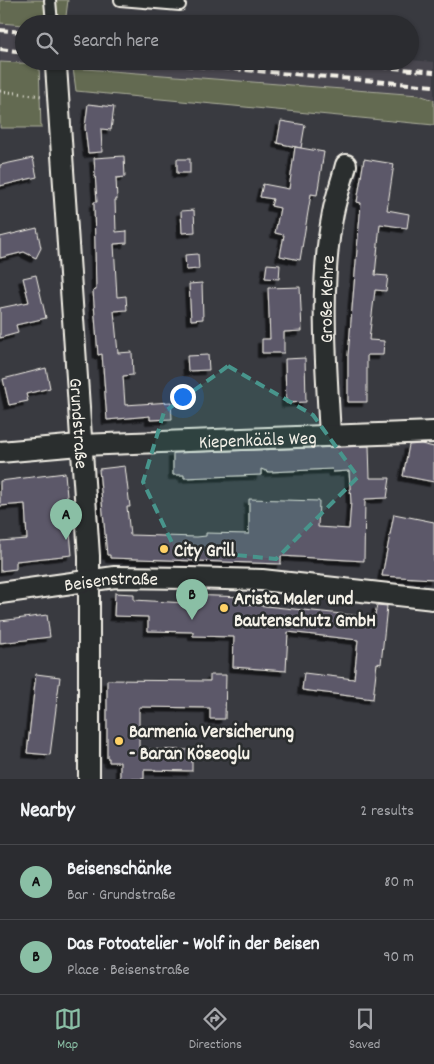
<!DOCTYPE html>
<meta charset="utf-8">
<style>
body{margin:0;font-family:Dekko,sans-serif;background:#37383c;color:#f1f3f6}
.you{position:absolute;left:182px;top:396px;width:18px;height:18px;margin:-12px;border:4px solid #fff;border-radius:50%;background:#1a73e8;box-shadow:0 0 0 8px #1a73e833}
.badge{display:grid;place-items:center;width:32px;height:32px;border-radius:50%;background:#8abfa5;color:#111;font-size:16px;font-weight:700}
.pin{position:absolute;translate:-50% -41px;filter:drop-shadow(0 1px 2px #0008)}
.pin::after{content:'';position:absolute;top:26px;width:18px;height:15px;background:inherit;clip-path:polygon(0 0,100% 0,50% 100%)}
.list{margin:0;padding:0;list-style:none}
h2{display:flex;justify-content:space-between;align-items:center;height:65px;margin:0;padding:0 20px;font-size:21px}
h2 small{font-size:16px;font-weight:400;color:#a6a7ab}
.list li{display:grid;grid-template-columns:32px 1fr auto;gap:15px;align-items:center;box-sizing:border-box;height:75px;padding:0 20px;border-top:1px solid #47484c}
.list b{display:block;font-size:19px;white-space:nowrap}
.list p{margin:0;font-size:16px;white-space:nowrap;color:#a6a7ab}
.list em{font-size:16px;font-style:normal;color:#a6a7ab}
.icon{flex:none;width:28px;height:28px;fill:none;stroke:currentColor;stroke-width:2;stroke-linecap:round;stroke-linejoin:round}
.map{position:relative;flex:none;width:434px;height:779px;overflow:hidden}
.search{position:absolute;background:#2b2c30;box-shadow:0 1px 4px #0004;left:15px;right:15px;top:15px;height:55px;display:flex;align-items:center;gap:12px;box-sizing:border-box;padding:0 18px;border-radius:28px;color:#a6a7ab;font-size:19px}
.sheet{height:215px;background:#2b2c30}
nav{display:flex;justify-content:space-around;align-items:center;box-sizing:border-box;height:70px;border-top:1px solid #47484c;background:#2b2c30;font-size:14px;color:#a6a7ab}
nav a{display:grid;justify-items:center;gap:2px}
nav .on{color:#8abfa5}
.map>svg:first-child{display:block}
</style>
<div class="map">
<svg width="434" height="779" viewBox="0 0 434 779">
<defs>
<filter id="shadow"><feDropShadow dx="-4.5" dy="4.5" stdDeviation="0" flood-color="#0009"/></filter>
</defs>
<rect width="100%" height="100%" fill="#393a40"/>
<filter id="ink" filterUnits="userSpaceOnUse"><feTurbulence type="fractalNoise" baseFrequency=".02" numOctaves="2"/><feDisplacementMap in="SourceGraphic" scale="10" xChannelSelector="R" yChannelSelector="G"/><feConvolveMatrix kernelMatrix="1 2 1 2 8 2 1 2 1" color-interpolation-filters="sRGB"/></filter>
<g filter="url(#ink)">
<g fill="#48464f">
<polygon points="0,23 24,25 24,61 39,61 39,64 0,62"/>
<polygon points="410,60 434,62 434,100 419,95 73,68 73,61"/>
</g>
<g fill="#646b51" stroke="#acae9c">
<polygon points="0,0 68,0 65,24 24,25 0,23"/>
<polygon points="0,62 39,64 41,128 0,128"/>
<polygon points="73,68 419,95 434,100 434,125 76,91"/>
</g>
<g fill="#5c5869" stroke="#f4f1e8" filter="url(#shadow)">
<polygon points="88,104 114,107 111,130 101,129 102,152 88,153 85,127"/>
<polygon points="281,121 305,125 301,148 277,143"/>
<polygon points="295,147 324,152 317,195 311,194 300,260 280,256 284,235 275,233 280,208 271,206 273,199 260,197 263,184 289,189"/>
<polygon points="124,156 125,177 116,178 117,200 115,200 116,232 127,231 127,243 114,244 117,297 126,296 127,310 114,311 118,353 132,352 133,375 123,376 125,405 171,402 172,419 150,420 150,416 107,420 102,354 98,355 93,291 96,290 94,202 97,202 94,158"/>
<polygon points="33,158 37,177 0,186 0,165"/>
<rect x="177" y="159" width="13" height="14"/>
<polygon points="364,159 394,164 387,210 409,214 407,228 380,224 375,275 388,276 386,291 375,290 369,340 384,341 383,355 367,355 367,402 348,402 348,356 361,203 357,202"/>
<polygon points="194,210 195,232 182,233 181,211"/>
<polygon points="37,228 41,248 36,258 24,252 0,258 0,237"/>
<polygon points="198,254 199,269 186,270 185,255"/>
<polygon points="267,264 280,265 279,279 265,278"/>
<polygon points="36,275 46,318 16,325 18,333 0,338 0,308 29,302 23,278"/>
<polygon points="202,283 203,319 191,320 189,284"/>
<polygon points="300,287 302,331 284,332 284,353 262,353 262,339 270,339 268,288"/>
<polygon points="208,355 209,370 188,371 187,356"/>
<polygon points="305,358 306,402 286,403 285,359"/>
<polygon points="46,368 50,388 26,394 28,401 9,405 3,379"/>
<polygon points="421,444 434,447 434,482 403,476 409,445"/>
<polygon points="369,446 370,478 390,478 387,498 365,499 364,561 281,556 281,564 110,558 110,555 107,555 99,469 125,466 130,507 127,507 130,535 197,537 206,536 206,533 249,534 249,499 319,501 318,527 349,529 351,502 349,471 333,472 332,469 269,472 261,469 261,475 184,478 184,475 173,475 173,453"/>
<polygon points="65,473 72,555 16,561 16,569 0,571 0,541 27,539 25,504 0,506 0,481"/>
<polygon points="394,514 434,522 434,579 382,576"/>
<polygon points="115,593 134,594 134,600 186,603 186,595 246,597 246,604 361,616 360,622 373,624 377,605 387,606 381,664 377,663 373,699 302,690 304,673 354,679 358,640 288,632 286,671 233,667 234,637 193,636 193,632 148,631 148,617 114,616"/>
<polygon points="47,615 50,637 0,643 0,621"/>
<polygon points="36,674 60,677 50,755 27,753"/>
<polygon points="210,675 226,675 225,719 210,719 210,708 139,707 139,749 192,750 192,771 144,770 144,779 120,779 120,762 109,762 109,758 107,758 107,680 210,681"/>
</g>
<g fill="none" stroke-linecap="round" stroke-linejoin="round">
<g stroke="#f4f1e8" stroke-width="14">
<g id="lane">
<polyline points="50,0 52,24"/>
<polyline points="120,0 180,5"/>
</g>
</g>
<g stroke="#f4f1e8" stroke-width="24">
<g id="street">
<path id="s1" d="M 56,66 L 89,556 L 89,779"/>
<path id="s2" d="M 330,435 C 326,362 319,285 333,213 C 336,197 342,181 346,165"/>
<path id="s3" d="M 0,452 L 80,445 L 434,432"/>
<path id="s4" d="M 0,593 L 115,577 L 188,578 L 262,580 L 434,599"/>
</g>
</g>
<polyline stroke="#f4f1e8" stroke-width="3" stroke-dasharray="1 4" stroke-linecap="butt" points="0,91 42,96"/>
<use href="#lane" stroke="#2a2d2e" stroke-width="10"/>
<use href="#street" stroke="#2a2d2e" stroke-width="20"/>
<g stroke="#f4f1e8" stroke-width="4" stroke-dasharray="8 4" stroke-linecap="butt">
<polyline points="0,30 24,32"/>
<polyline points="0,49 24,52"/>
<polyline points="138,61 434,86"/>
<polyline points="321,61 434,72"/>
</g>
</g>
</g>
<path fill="#48958c" fill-opacity="0.2" stroke="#48958c" stroke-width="4" stroke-dasharray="10 6" stroke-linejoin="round" d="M 228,366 L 313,415 L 358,477 L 276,559 L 175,549 L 143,482 L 164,412 Z"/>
<g fill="#ffd166" stroke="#2a2d2e" stroke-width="2">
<circle cx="164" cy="549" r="5"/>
<circle cx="224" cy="608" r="5"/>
<circle cx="119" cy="741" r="5"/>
</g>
<g text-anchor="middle" stroke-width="5" stroke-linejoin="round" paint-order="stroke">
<g font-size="19" fill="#f4f1e8" stroke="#2a2d2e">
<text dy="7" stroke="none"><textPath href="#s2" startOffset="136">Große Kehre</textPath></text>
<text dy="7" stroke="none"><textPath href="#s1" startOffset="358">Grundstraße</textPath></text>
<text dy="7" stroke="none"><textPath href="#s3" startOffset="258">Kiepenkääls Weg</textPath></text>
<text dy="7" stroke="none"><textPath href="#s4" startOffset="112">Beisenstraße</textPath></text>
</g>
<g font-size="19" font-weight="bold" fill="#f4f1e8" stroke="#2a2d2e" text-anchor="start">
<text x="174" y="556">City Grill</text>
<text x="234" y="604">Arista Maler und<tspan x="234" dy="22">Bautenschutz GmbH</tspan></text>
<text x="129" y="737">Barmenia Versicherung<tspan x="129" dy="22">- Baran Köseoglu</tspan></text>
</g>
</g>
</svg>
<div class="you"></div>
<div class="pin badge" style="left:66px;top:540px">A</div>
<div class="pin badge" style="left:192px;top:620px">B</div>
<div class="search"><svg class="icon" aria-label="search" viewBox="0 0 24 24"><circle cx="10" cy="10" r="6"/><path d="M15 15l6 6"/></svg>Search here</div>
</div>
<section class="sheet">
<h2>Nearby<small>2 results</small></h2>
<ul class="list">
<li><span class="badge">A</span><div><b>Beisenschänke</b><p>Bar · Grundstraße</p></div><em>80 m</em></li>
<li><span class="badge">B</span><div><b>Das Fotoatelier - Wolf in der Beisen</b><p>Place · Beisenstraße</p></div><em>90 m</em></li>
</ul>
</section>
<nav>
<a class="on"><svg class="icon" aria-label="map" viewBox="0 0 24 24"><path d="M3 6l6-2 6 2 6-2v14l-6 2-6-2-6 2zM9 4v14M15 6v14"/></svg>Map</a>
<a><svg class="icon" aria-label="directions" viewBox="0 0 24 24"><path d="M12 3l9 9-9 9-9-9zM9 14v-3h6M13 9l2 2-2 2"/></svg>Directions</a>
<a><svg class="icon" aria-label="saved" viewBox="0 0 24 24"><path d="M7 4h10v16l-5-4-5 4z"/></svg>Saved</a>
</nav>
